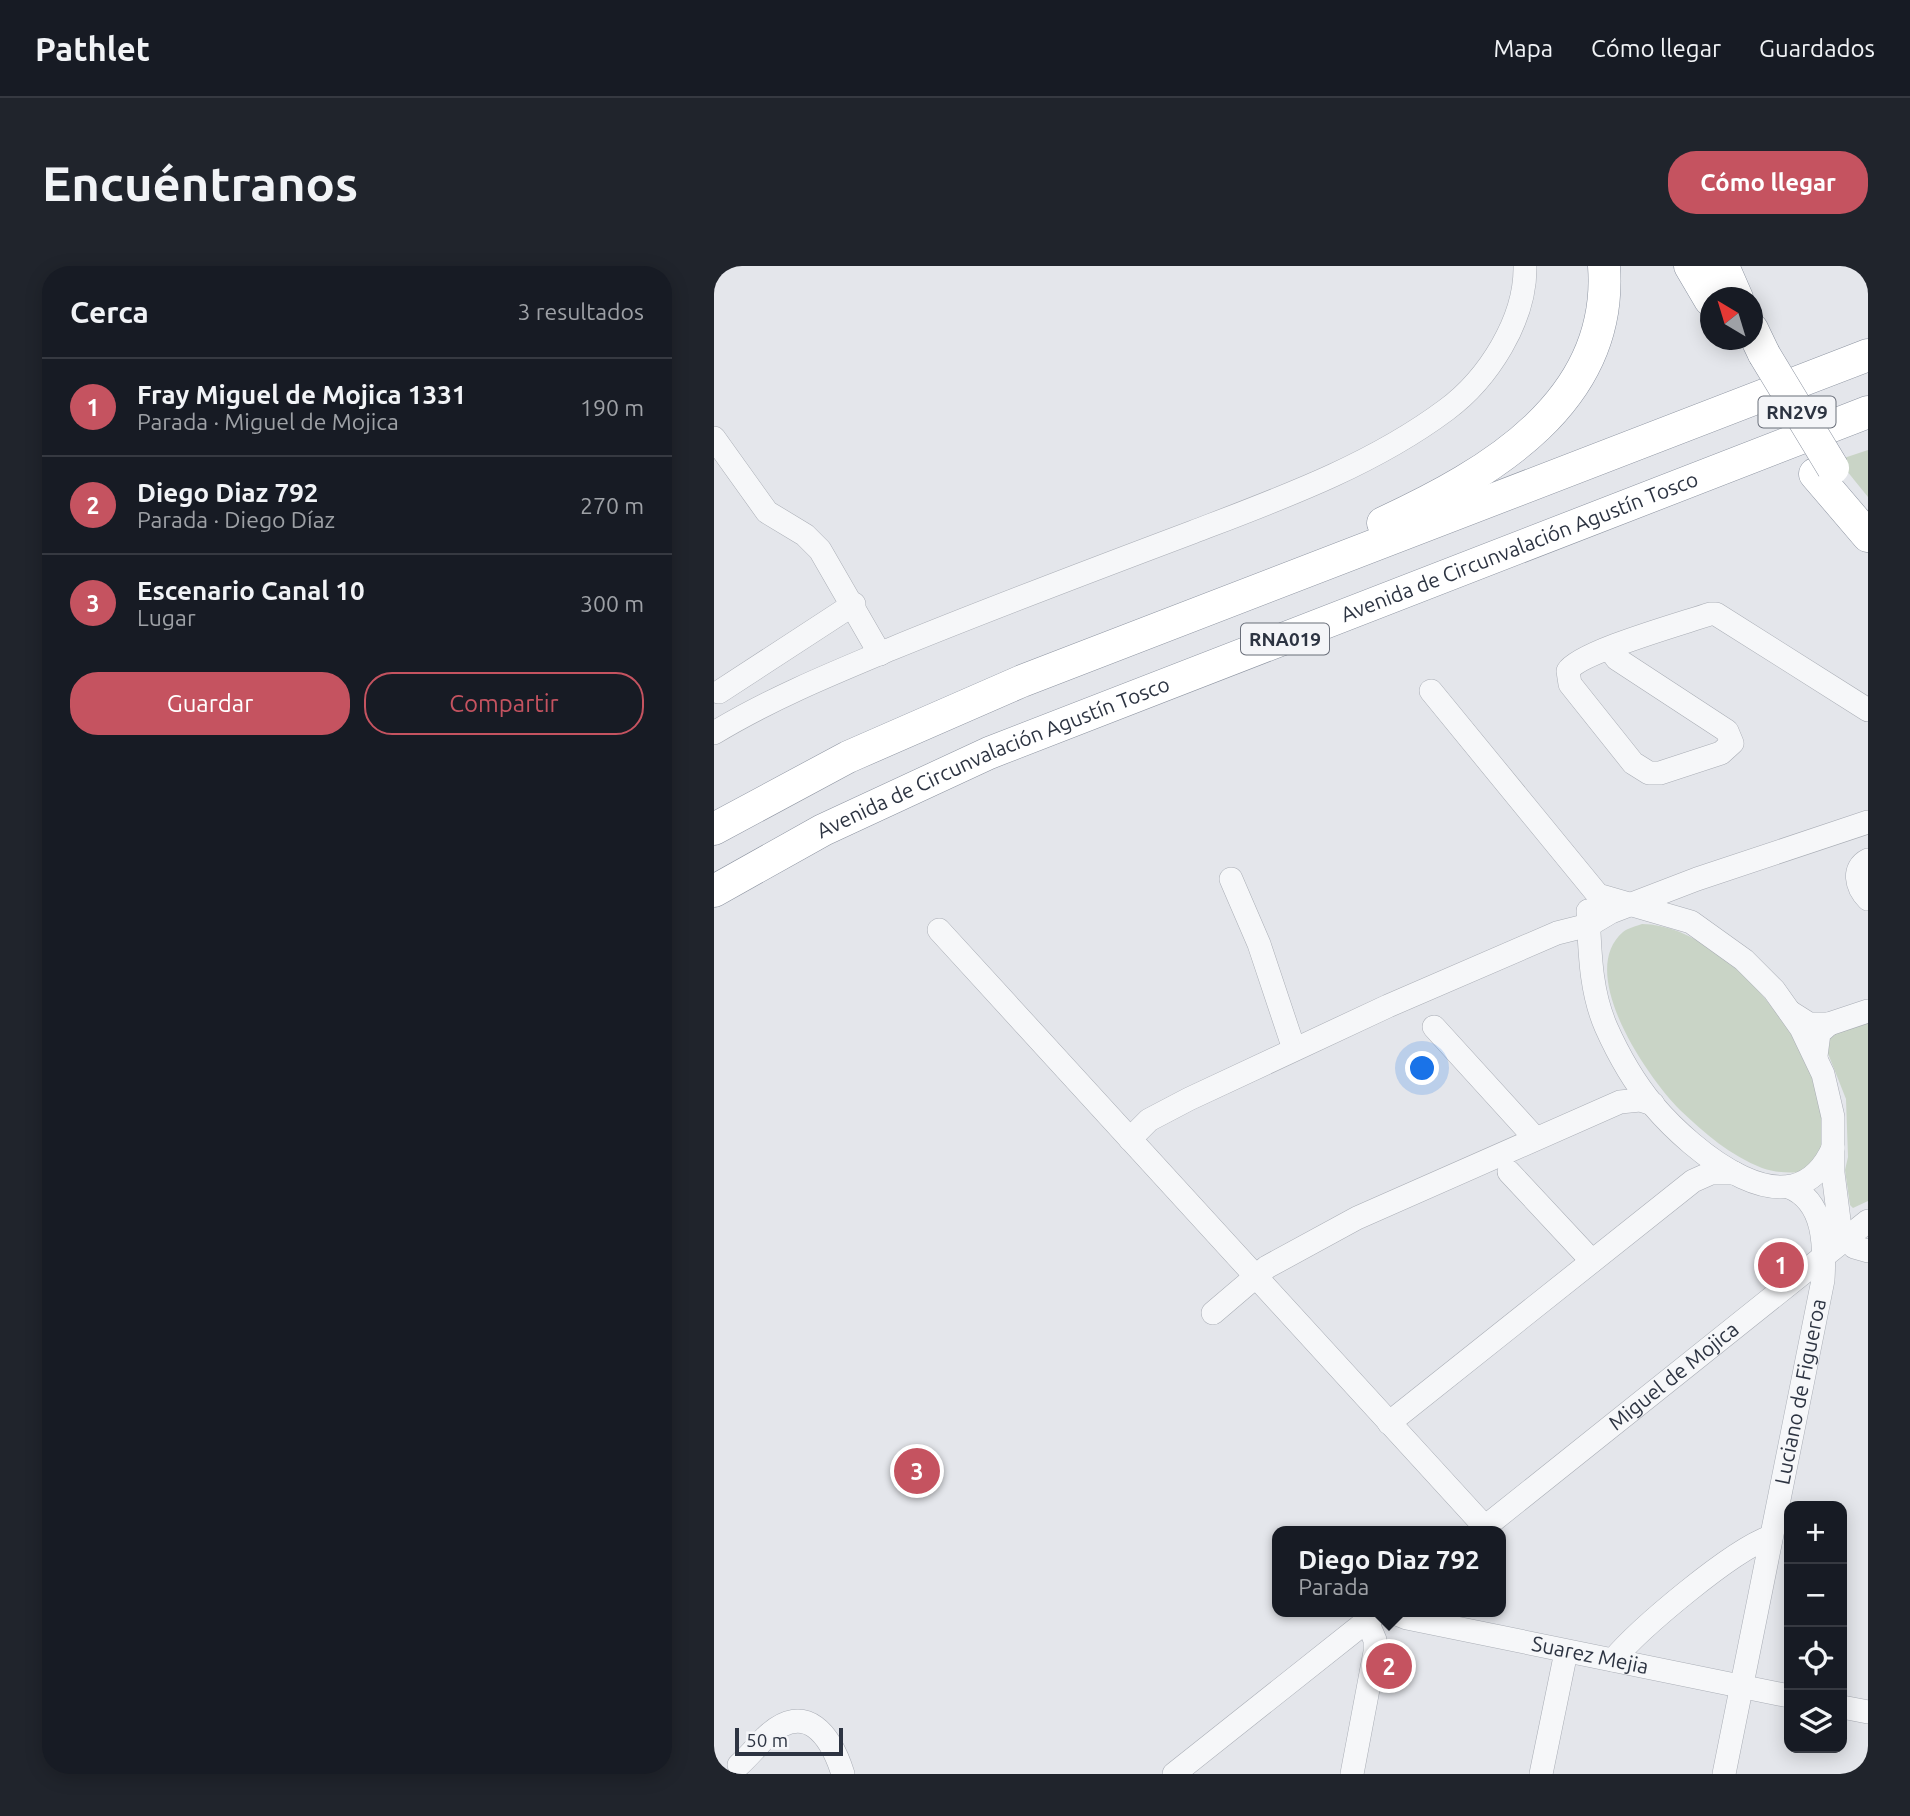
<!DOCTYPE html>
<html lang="es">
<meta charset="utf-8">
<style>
body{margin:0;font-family:Ubuntu,sans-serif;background:#20242c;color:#f1f3f6}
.controls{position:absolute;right:21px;bottom:21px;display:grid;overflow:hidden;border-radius:14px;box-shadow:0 4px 18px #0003}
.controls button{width:63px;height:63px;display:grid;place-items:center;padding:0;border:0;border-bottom:2px solid #363941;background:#171b24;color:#f1f3f6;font:35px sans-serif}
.compass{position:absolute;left:986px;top:21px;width:63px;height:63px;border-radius:50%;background:#171b24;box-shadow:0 4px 18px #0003;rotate:322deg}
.scale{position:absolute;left:21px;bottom:18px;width:108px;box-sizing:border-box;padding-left:7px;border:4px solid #2d3442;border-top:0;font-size:19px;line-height:24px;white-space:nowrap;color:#2d3442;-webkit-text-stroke:5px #f4f5f8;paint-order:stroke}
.you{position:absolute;left:709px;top:803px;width:24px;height:24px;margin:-18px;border:5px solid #fff;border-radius:50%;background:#1a73e8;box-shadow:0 0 0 10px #1a73e833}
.badge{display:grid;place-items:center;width:46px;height:46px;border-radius:50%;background:#c55360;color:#fff;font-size:23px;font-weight:700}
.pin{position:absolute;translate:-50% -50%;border:4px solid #fff;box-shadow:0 2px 7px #0006}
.popup{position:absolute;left:558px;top:1260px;width:234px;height:91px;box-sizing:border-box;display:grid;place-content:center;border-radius:14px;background:#171b24;filter:drop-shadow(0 2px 5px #0005);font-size:23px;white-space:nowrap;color:#9ea1a6}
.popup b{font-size:26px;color:#f1f3f6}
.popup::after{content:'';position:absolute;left:50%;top:100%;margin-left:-14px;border:14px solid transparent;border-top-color:#171b24}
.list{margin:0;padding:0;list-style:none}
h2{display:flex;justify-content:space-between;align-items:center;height:91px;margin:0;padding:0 28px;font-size:30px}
h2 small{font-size:23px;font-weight:400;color:#9ea1a6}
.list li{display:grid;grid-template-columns:46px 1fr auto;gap:21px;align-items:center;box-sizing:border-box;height:98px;padding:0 28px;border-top:2px solid #363941}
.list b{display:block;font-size:26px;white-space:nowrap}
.list p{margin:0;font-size:23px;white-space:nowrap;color:#9ea1a6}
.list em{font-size:23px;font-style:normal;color:#9ea1a6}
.actions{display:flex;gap:14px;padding:21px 28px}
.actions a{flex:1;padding:16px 0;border:2px solid #c55360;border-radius:28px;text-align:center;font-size:24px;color:#c55360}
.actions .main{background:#c55360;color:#fff}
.icon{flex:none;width:38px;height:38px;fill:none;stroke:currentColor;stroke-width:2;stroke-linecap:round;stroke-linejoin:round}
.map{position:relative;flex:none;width:1154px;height:1508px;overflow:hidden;border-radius:28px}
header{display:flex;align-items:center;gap:42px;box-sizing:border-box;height:98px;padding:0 35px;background:#171b24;border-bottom:2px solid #363941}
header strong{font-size:33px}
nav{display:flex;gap:38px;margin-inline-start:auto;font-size:24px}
.intro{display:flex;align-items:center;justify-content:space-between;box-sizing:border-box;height:168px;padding:0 42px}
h1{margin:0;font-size:49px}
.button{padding:18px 32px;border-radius:28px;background:#c55360;color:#fff;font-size:24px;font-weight:700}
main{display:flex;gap:42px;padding:0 42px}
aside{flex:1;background:#171b24;border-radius:28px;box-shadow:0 4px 18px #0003}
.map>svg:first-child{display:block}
</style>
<header>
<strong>Pathlet</strong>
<nav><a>Mapa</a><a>Cómo llegar</a><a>Guardados</a></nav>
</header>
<div class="intro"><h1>Encuéntranos</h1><a class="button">Cómo llegar</a></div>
<main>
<aside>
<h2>Cerca<small>3 resultados</small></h2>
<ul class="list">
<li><span class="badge">1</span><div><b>Fray Miguel de Mojica 1331</b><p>Parada · Miguel de Mojica</p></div><em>190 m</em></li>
<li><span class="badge">2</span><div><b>Diego Diaz 792</b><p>Parada · Diego Díaz</p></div><em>270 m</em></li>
<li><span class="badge">3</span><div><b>Escenario Canal 10</b><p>Lugar</p></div><em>300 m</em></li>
</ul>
<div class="actions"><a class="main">Guardar</a><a>Compartir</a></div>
</aside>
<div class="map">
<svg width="1154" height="1508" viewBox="0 0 1154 1508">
<rect width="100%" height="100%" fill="#e4e6eb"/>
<g fill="#c9d4c6">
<polygon points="1154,184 1154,231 1124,194"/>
<path d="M 928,658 C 1007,659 1095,769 1108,842 C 1110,853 1113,869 1109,879 C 1105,888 1096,898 1090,906 C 1075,907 1063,907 1048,902 C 1017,890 990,867 966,844 C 934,812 861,707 909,666 C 914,662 923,660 928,658 Z"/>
<polygon points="1154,753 1154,935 1139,942 1136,939 1131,904 1134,891 1132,833 1111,780 1115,764"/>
</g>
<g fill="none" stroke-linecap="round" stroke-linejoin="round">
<g stroke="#a9adb5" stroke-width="24">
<g id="minor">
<polyline points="0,172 53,246 91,269 106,284 166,388"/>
<path d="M 895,382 L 903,393 L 1013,465 L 1018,477 L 1007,487 L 946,507 L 935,507 L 919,497 L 856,418 L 854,405 C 865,386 970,357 996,348 L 1002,348 L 1154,444"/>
<polyline points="717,425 884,629 977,656 1030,694 1060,724 1087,762 1109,808 1119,851 1119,907 1126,962 1140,981 1154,985"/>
<polyline points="5,426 140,338"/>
<path d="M 0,467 C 56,433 117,408 177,383 C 277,342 378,304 479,266 C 565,233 657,200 732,144 C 774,113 812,54 811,0"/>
<path d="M 1154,594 C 1138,602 1142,621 1154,633"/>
<polyline points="517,613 545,678 580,783"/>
<path d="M 874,645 C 876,685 876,724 892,761 C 904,788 920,816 939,839 C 977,884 1079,972 1119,882"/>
<polyline points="225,664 771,1261"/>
<polyline points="1076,746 1095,758 1115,758 1105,767 1102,790"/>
<polyline points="1115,758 1154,745"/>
<polyline points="720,761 821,872"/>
<polyline points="416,873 435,854 475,833 674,740 843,667 875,659 897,646 983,613 1154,556"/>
<polyline points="795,906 878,995"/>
<polyline points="499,1047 553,1001 643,952 906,836 926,834 939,838"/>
<polyline points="675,1157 979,915 997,907 1020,907"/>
<path id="s1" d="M 766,1265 L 1154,955"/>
<path id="s2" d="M 678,1346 L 693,1352 L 1075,1430"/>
<path d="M 899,1394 C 926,1362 1017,1285 1056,1271"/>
<polyline points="1128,1441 1154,1446"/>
<path d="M 25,1499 C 35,1490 43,1480 52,1471 C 92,1433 117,1470 129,1508"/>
<polyline points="460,1508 664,1346"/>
<polyline points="638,1508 661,1386 661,1374 649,1346"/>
<polyline points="827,1508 852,1386"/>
<path id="s3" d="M 1010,1508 L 1109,1014 C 1111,980 1111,935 1075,921"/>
</g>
</g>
<g stroke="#8c93a0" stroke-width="33">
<g id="highway">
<polyline points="976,0 996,34"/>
<polyline points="1009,0 1023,32"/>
<polyline points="1038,63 1050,88"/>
<polyline points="1101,208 1154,270"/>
<path d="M 669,257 C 775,208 900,136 890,0"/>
<polyline points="0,563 134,491 308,415 1154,89"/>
<path id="s4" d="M 0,625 L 109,564 L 275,487 L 1154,146"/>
</g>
</g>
<use href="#minor" stroke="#f6f7f9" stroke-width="23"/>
<use href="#highway" stroke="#fff" stroke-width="32"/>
<g stroke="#8c93a0" stroke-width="33" stroke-linecap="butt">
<polyline id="highway-bridge" points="1050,88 1119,202"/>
</g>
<use href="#highway-bridge" stroke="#fff" stroke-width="32"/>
</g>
<g text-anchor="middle" stroke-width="6" stroke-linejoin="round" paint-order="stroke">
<g fill="#f4f5f8" stroke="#696e79" stroke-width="2">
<rect x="1044.5" y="130.5" width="77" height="31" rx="5"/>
<rect x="527" y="357.5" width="88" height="31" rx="5"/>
</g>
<g font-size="19" font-weight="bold" fill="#2d3442">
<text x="1083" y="153">RN2V9</text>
<text x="571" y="380">RNA019</text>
</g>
<g font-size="21" fill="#2d3442" stroke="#f4f5f8">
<text dy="7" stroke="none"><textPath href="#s4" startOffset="877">Avenida de Circunvalación Agustín Tosco</textPath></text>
<text dy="7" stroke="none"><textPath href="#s4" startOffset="310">Avenida de Circunvalación Agustín Tosco</textPath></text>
<text dy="7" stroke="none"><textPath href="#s1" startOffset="248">Miguel de Mojica</textPath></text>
<text dy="7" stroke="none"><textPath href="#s3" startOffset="390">Luciano de Figueroa</textPath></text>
<text dy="7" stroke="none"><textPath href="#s2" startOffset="203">Suarez Mejia</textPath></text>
</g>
</g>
</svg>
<div class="controls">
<button>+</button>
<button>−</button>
<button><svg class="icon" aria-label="locate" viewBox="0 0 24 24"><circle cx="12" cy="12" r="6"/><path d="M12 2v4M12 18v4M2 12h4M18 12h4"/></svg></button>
<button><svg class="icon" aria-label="layers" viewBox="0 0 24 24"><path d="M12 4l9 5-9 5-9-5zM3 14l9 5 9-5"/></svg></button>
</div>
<svg class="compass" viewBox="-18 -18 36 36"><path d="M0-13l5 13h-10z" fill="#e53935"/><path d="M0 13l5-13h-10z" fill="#9ea1a6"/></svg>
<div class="scale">50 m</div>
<div class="you"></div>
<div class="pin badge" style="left:1067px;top:999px">1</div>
<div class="pin badge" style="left:675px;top:1400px">2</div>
<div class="popup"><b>Diego Diaz 792</b>Parada</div>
<div class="pin badge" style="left:203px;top:1205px">3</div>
</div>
</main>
